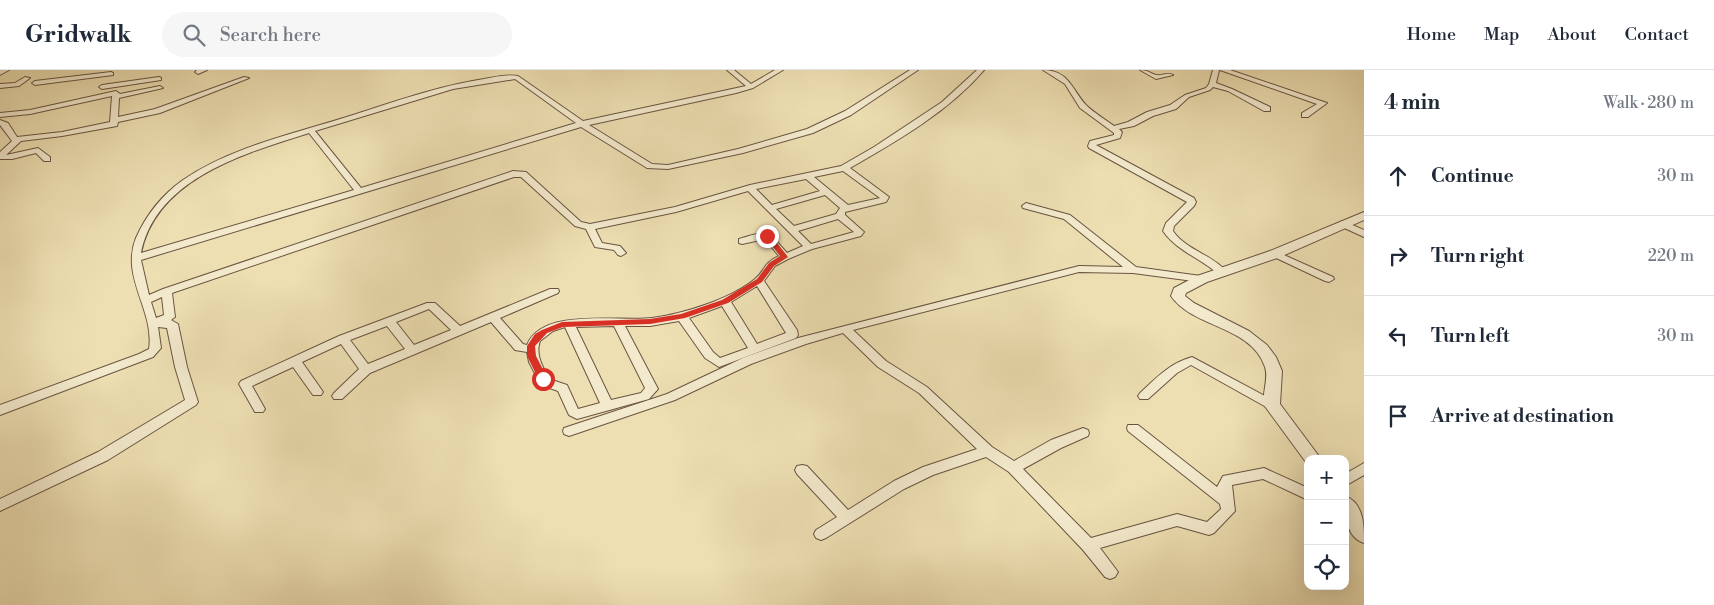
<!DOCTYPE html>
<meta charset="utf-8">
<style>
body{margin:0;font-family:"Libre Bodoni",serif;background:#f6f6f7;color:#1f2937}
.controls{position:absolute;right:15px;bottom:15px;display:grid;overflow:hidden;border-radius:10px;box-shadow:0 5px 20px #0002}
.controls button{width:45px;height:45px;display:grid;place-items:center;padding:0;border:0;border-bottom:1px solid #e0e1e3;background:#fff;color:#1f2937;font:25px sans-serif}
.stop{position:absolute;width:15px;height:15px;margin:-11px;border:4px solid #d93025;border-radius:50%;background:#fff}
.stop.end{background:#d93025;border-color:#fff;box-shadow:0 1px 5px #0008}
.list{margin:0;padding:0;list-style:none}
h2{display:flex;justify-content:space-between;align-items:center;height:65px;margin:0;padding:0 20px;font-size:21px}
h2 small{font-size:16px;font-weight:400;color:#747a83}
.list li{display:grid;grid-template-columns:32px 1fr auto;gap:15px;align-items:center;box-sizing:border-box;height:80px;padding:0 20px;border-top:1px solid #e0e1e3}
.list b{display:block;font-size:19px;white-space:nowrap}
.list em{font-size:16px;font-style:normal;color:#747a83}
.icon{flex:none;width:28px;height:28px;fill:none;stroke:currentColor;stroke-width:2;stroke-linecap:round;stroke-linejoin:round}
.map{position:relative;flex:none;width:1364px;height:535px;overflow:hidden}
header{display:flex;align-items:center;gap:30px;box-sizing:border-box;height:70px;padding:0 25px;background:#fff;border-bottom:1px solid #e0e1e3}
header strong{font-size:24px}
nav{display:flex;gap:28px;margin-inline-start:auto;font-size:18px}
.search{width:350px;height:45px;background:#f6f6f7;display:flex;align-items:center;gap:12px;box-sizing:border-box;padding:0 18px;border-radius:28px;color:#747a83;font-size:19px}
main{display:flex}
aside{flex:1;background:#fff}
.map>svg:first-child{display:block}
</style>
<header>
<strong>Gridwalk</strong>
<div class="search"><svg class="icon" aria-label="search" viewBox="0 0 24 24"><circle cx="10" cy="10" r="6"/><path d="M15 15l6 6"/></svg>Search here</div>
<nav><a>Home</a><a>Map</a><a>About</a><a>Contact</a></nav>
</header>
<main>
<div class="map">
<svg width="1364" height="535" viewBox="0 0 1364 535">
<rect width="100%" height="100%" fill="#eddfb2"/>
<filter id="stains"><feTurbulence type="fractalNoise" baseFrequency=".004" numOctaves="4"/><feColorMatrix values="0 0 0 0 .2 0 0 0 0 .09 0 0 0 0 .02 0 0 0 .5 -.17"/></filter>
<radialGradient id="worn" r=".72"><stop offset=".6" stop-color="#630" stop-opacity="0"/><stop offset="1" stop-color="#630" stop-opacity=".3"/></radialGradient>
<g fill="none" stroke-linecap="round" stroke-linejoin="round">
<g stroke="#6a5441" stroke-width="2">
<g id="minor">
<polygon points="0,0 9,0 0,5"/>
<polygon points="197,0 207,0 198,4 195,2"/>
<path d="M 727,0 L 734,0 L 751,14 L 775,0 L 783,0 L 753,18 L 736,23 L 589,55 L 652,94 L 668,95 L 738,79 L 807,59 L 845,41 L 910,0 L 918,0 L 851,45 L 813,63 L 743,83 L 668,99 L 647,98 L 581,57 L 141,190 L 149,225 L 163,219 L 513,101 L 526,102 L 581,152 L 590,154 L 675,137 L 750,115 L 841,96 L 874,77 L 942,32 L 977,0 L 984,0 C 948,42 897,71 850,98 L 889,127 L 886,132 L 845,142 L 845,145 L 864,162 L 861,166 L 812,179 L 788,189 L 775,196 L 764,211 L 797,260 L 798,265 L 796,268 L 719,297 L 705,288 L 679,251 L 650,256 L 625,256 L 658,319 L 649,329 L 577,349 L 569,345 L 558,321 L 541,315 L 529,292 L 527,282 L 515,280 L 491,252 L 370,303 L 342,329 L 334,329 L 332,326 L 334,323 L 359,299 L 341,274 L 302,292 L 321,319 L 323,322 L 321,325 L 313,325 L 293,297 L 252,316 L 265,339 L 263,342 L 255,342 L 239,314 L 241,311 L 339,266 L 427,233 L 435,233 L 460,256 L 550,219 L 558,219 L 559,221 L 558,223 L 500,248 L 523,274 L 527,275 C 542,237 619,252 652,248 C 683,244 731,229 755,209 C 766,200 762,194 779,186 L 765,169 L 742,174 L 739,173 L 739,169 C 749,166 759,162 770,164 L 787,183 L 803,176 L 748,121 L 676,142 L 595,159 L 602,173 L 620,176 L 626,183 L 621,186 L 618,185 L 614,180 L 595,177 L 586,159 L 575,156 L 521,107 L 514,107 L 172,223 L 175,247 L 171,250 L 178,254 L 187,297 L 198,332 L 196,335 L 108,390 L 0,441 L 0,429 L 98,382 L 185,330 L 175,297 L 167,258 L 158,257 L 161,278 L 153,287 L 0,345 L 0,335 L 139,284 L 149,279 C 155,241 120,207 136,168 C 146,145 163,124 183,110 C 233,76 297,63 353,45 C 396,31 439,16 484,9 C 495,7 508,4 518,6 L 583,51 L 746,16 ZM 515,9 L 576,53 L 361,118 L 315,61 L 453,19 ZM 309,63 L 354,120 L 141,183 C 156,108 246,83 309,63 ZM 843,101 L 880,128 L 848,135 L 814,107 ZM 806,109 L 820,121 L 772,135 L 756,119 ZM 825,125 L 840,138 L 836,144 L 794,156 L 776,139 ZM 838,149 L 854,162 L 811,174 L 798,161 ZM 757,216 L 786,263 L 757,274 L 731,232 ZM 162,227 L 164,245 L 156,248 L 151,232 ZM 722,236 L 748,278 L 720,288 L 713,282 L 689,248 ZM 429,239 L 451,260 L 414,275 L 396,252 ZM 387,256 L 405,279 L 368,294 L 350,270 ZM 614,256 L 645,318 L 641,323 L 611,330 L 576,257 ZM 565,257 L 600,333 L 578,339 L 567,315 L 549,309 C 543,297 535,285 540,271 L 553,261 Z"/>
<path d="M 1043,0 C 1069,0 1072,20 1086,35 C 1094,43 1105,49 1114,56 L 1128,52 L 1147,42 L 1170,35 L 1185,25 L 1206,18 L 1209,14 L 1213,0 L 1219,0 L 1216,13 L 1232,19 L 1270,37 L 1270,41 L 1264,41 L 1228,21 L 1213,17 L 1210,20 L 1189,27 L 1176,39 L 1153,46 L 1134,56 L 1119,59 L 1122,62 L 1120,68 L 1096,75 L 1194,128 L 1196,132 L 1194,136 L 1174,156 L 1173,161 C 1186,180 1211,184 1226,201 L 1225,203 L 1217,203 C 1200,188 1177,181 1163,161 L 1166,153 L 1187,132 L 1089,78 L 1088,76 L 1090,71 L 1114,65 L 1114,63 L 1080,38 L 1065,14 Z"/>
<path d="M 1140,0 C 1147,0 1150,3 1156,5 C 1163,6 1167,2 1173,5 L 1156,9 Z"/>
<polygon points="1220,0 1230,0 1327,33 1308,47 1302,47 1302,43 1317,34"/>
<polygon points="111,2 113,3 113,5 35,15 32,13 35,11"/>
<polygon points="25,7 30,8 19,16 0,18 0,14 15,13"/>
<polygon points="159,7 161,8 161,10 102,19 99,17 102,15"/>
<polygon points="244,7 249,8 160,43 118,52 117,56 62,66 21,71 6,85 38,78 50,87 50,91 44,91 36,83 12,89 0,89 0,82 12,71 0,55 0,50 8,53 17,67 62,62 110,52 112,26 30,44 0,47 0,43 30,40 116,21 120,24 160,16 163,18 119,28 118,47 155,39"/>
<polygon points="1026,133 1070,145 1136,197 1201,206 1206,209 1201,212 1133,203 1079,202 853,260 886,291 927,317 992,377 1014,391 1051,370 1083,358 1088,360 1089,363 1088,366 1061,378 1023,399 1091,468 1177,444 1207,452 1221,439 1220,434 1128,361 1127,358 1128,355 1138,355 1217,417 1223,406 1264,398 1308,418 1308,430 1263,409 1232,415 1235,441 1214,463 1209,465 1177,456 1100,478 1118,502 1115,507 1110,509 1105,507 1083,480 1009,402 986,387 933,405 904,419 826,468 821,470 816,468 814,464 816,460 837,447 797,404 795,400 797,396 802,395 807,396 848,440 894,411 923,397 977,379 919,323 878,297 843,263 806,274 751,294 675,330 569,366 564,364 563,361 564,358 667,324 743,288 798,268 1079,196 1123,197 1064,149 1023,138 1022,136"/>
<polygon points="1343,151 1364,160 1364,167 1340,156 1340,152"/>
<polygon points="1275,181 1333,207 1334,209 1329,212 1325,211 1272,186 1270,184 1272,182"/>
<path d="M 1192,287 L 1276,332 L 1278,335 L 1276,338 L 1268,338 L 1191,295 L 1177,303 L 1148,329 L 1140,329 L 1138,326 L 1140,323 C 1156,308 1170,293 1192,287 Z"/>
<polygon points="1364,393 1364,405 1345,416 1345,404"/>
</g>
</g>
<g stroke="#6a5441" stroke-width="2">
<g id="tertiary">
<path d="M 1364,142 L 1364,150 L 1280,187 L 1207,212 L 1186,223 L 1185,226 L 1194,233 L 1249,261 L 1267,275 L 1276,287 L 1282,301 L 1280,334 L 1321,389 L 1308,389 L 1308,395 L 1264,335 C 1262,322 1269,309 1265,297 C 1252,256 1193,258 1171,226 L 1174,218 L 1197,206 L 1270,181 Z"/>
<path d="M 1345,426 C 1364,433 1364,456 1364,473 C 1345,467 1345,443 1345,426 Z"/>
</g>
</g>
<use href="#minor" fill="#f3eacd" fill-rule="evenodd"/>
<use href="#tertiary" fill="#f3eacd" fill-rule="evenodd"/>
</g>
<polygon fill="#d93025" points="765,164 770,164 788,187 774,196 762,212 728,233 685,248 650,254 563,257 547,263 535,276 536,286 548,309 543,312 540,312 527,286 527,276 535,264 542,260 562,252 650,249 681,244 722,230 757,209 769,193 780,186 765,167"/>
<rect width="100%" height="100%" filter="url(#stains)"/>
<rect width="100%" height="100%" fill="url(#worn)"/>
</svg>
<div class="controls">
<button>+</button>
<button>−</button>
<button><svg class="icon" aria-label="locate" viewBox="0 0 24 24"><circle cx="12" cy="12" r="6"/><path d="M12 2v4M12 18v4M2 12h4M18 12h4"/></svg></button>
</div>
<div class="stop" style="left:543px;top:309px"></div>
<div class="stop end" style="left:767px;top:166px"></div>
</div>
<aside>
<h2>4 min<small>Walk · 280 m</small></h2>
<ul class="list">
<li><svg class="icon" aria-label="ahead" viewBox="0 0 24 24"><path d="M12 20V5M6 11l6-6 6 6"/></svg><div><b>Continue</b></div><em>30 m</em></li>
<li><svg class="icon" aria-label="right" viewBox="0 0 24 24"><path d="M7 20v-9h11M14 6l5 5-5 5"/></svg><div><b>Turn right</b></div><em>220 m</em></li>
<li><svg class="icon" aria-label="left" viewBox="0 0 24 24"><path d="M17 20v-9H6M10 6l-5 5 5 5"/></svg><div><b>Turn left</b></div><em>30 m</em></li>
<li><svg class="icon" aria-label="arrive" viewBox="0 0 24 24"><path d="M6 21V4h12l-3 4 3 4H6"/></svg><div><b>Arrive at destination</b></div></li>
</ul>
</aside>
</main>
